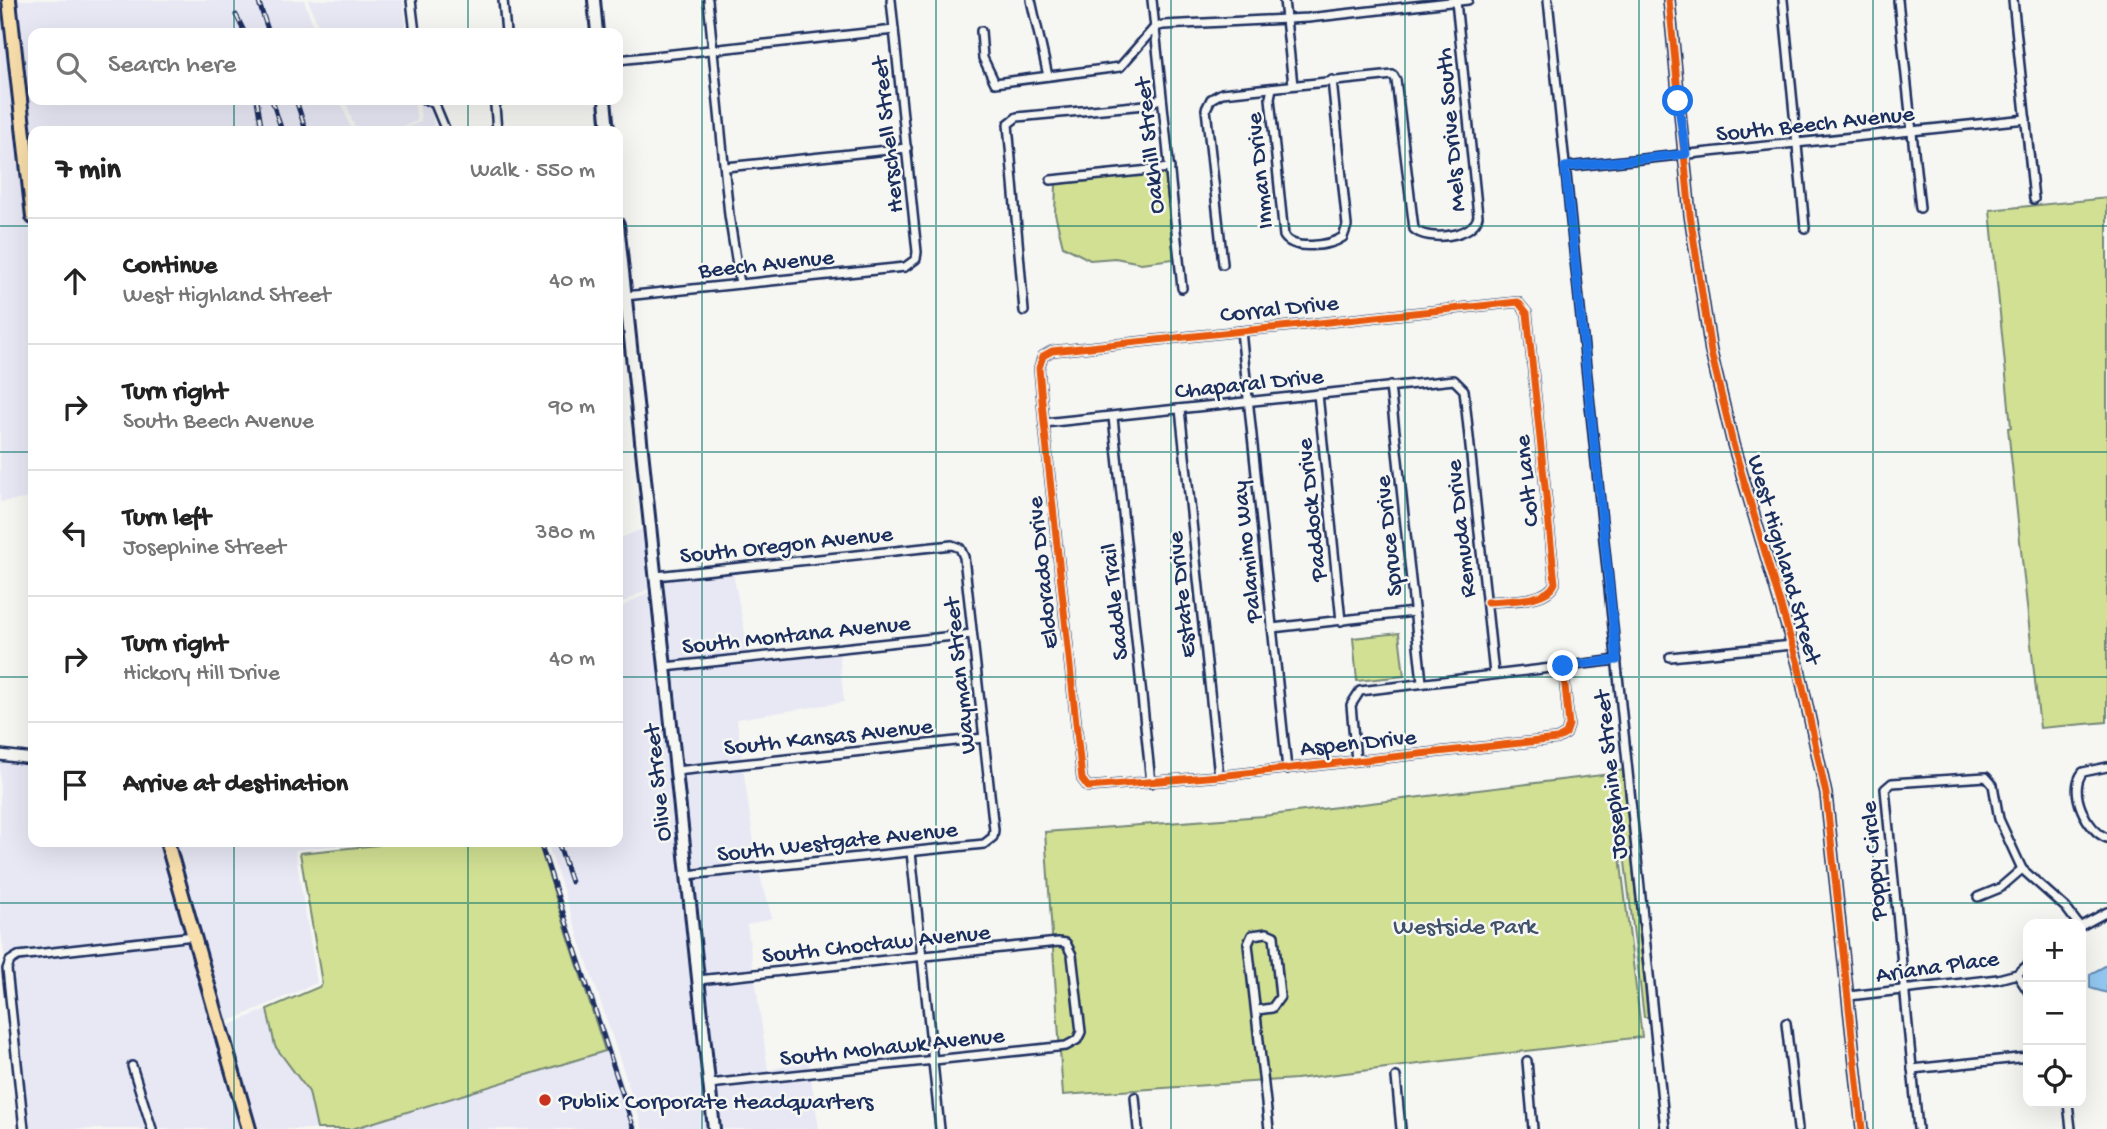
<!DOCTYPE html>
<meta charset="utf-8">
<style>
body{margin:0;font-family:"Gochi Hand",sans-serif;background:#f2f2f2;color:#222}
.controls{position:absolute;right:21px;bottom:21px;display:grid;overflow:hidden;border-radius:14px;box-shadow:0 7px 28px #0002}
.controls button{width:63px;height:63px;display:grid;place-items:center;padding:0;border:0;border-bottom:2px solid #e0e0e0;background:#fff;color:#222;font:35px sans-serif}
.stop{position:absolute;width:21px;height:21px;margin:-16px;border:5px solid #1a73e8;border-radius:50%;background:#fff}
.stop.end{background:#1a73e8;border-color:#fff;box-shadow:0 2px 7px #0008}
.list{margin:0;padding:0;list-style:none}
h2{display:flex;justify-content:space-between;align-items:center;height:91px;margin:0;padding:0 28px;font-size:30px}
h2 small{font-size:23px;font-weight:400;color:#767676}
.list li{display:grid;grid-template-columns:46px 1fr auto;gap:21px;align-items:center;box-sizing:border-box;height:126px;padding:0 28px;border-top:2px solid #e0e0e0}
.list b{display:block;font-size:26px;white-space:nowrap}
.list p{margin:0;font-size:23px;white-space:nowrap;color:#767676}
.list em{font-size:23px;font-style:normal;color:#767676}
.icon{flex:none;width:38px;height:38px;fill:none;stroke:currentColor;stroke-width:2;stroke-linecap:round;stroke-linejoin:round}
.map{position:relative;flex:none;width:2107px;height:1129px;overflow:hidden}
.search{position:absolute;background:#fff;box-shadow:0 7px 28px #0002;left:28px;top:28px;width:595px;height:77px;display:flex;align-items:center;gap:18px;box-sizing:border-box;padding:0 24px;border-radius:14px;color:#767676;font-size:26px}
.panel{position:absolute;background:#fff;box-shadow:0 7px 28px #0002;left:28px;top:126px;width:595px;height:721px;border-radius:14px}
.map>svg:first-child{display:block}
</style>
<div class="map">
<svg width="2107" height="1129" viewBox="0 0 2107 1129">
<rect width="100%" height="100%" fill="#f6f6f2"/>
<filter id="ink" filterUnits="userSpaceOnUse"><feTurbulence type="fractalNoise" baseFrequency=".0143" numOctaves="2"/><feDisplacementMap in="SourceGraphic" scale="14" xChannelSelector="R" yChannelSelector="G"/><feConvolveMatrix kernelMatrix="1 2 1 2 8 2 1 2 1" color-interpolation-filters="sRGB"/></filter>
<g filter="url(#ink)">
<g fill="#e8e8f5">
<polygon points="0,0 4,0 33,262 33,498 0,502"/>
<polygon points="14,0 304,0 316,33 33,33 33,100 340,100 352,131 33,131 33,171"/>
<polygon points="308,0 403,0 407,33 321,33"/>
<polygon points="345,100 414,100 417,121 392,131 356,131"/>
<polygon points="419,100 432,109 434,131 401,131 421,121"/>
<polygon points="618,274 626,354 618,355"/>
<polygon points="645,528 652,587 618,605 618,539"/>
<polygon points="733,573 749,653 669,662 661,580"/>
<polygon points="652,590 706,1129 643,1129 547,842 618,842 618,609"/>
<polygon points="839,653 844,702 737,719 742,759 681,766 670,671"/>
<polygon points="0,759 33,764 33,842 161,842 188,932 18,951 5,960 0,924"/>
<polygon points="743,768 757,863 691,870 682,775"/>
<polygon points="173,842 371,842 295,850 317,983 225,1023"/>
<polygon points="538,842 543,842 638,1129 352,1129 605,1051"/>
<polygon points="759,872 772,918 747,925 753,969 703,975 692,879"/>
<polygon points="190,941 244,1129 157,1129 135,1061 126,1064 146,1129 29,1129 13,965 19,960"/>
<polygon points="755,978 768,1070 809,1061 810,1069 714,1079 703,984"/>
<polygon points="267,1009 275,1046 309,1092 317,1129 254,1129 225,1027"/>
<polygon points="811,1078 819,1129 719,1129 715,1088"/>
</g>
<g fill="#d2e093" stroke="#768878" stroke-width="2">
<polygon points="1165,173 1174,259 1141,263 1115,258 1090,260 1063,246 1055,214 1056,184"/>
<polygon points="2107,198 2107,722 2040,728 2008,428 2011,427 1990,210"/>
<polygon points="1399,633 1404,676 1357,681 1353,638"/>
<polygon points="1623,770 1648,1017 1644,1017 1614,772"/>
<polygon points="1610,774 1642,1037 1296,1079 1063,1095 1045,832 1263,816"/>
<polygon points="382,842 538,842 605,1051 352,1129 317,1129 309,1092 275,1046 267,1009 319,987 322,983 300,853 378,845"/>
</g>
<polygon fill="#93c8f1" stroke="#638bb6" stroke-width="2" points="2107,965 2107,993 2090,988 2090,974"/>
<g fill="none" stroke-linecap="round" stroke-linejoin="round">
<g stroke="#1b2f5e" stroke-width="12">
<g id="minor">
<polyline points="411,0 415,33"/>
<polyline points="503,0 506,33"/>
<polyline points="708,0 729,215 740,284"/>
<polyline points="1031,0 1048,76"/>
<polyline points="1152,0 1182,288"/>
<polyline points="1284,0 1293,85"/>
<polyline points="1548,0 1665,1129"/>
<polyline points="1783,0 1805,228"/>
<polyline points="1898,0 1920,208"/>
<polyline points="2013,0 2034,199"/>
<polyline points="981,31 983,58 995,83 1120,67 1155,27 1163,25 1308,18 1468,0"/>
<polyline points="618,60 894,30"/>
<path d="M 1272,88 L 1270,98 L 1284,236 C 1293,251 1330,246 1343,237 L 1347,226 L 1332,80"/>
<polyline points="425,100 434,102 446,131"/>
<polyline points="497,131 495,106 498,100"/>
<polyline points="726,167 907,148"/>
<polyline points="1565,167 2026,119"/>
<polyline points="1051,180 1170,168"/>
<path d="M 1223,264 L 1206,109 L 1211,99 L 1222,93 L 1393,75 L 1396,80 L 1414,229 C 1427,242 1475,237 1478,216 L 1456,1"/>
<polyline points="625,296 905,267 916,259 917,252 891,0"/>
<polyline points="1024,311 1008,124 1017,117 1145,105 1162,98"/>
<polyline points="1241,331 1287,769"/>
<polyline points="1390,386 1422,682"/>
<polyline points="1318,394 1341,621"/>
<polyline points="1180,409 1219,776"/>
<polyline points="1113,417 1151,783"/>
<polyline points="1044,423 1454,380 1464,390 1494,674"/>
<polyline points="656,576 952,545 960,548 964,557 994,830 993,837 984,844 687,875"/>
<path d="M 1487,602 C 1505,600 1547,603 1555,583 L 1527,313 L 1518,302 L 1052,351 L 1043,356 L 1039,368 L 1044,423 L 1082,779 L 1088,787 L 1219,776 L 1557,739 L 1566,734 L 1569,725 L 1563,666"/>
<polyline points="1272,628 1414,612"/>
<polyline points="1670,657 1792,645"/>
<polyline points="665,667 972,634"/>
<polyline points="1356,761 1351,705 1360,691 1617,660"/>
<path d="M 2107,767 L 2083,772 C 2067,791 2087,831 2107,838"/>
<polyline points="676,771 984,738"/>
<polyline points="911,852 940,1129"/>
<polyline points="1978,897 2000,888 2022,869"/>
<polyline points="2081,926 2107,912"/>
<polyline points="2017,974 2028,991"/>
<polyline points="698,980 1058,942 1066,943 1072,955 1081,1032 1077,1040 1066,1046 709,1084"/>
<polyline points="1849,996 1998,979 2017,974 2028,965"/>
<polyline points="1257,1010 1272,1008 1280,997 1274,936 1267,933 1252,935 1248,944 1269,1129"/>
<polyline points="1786,1023 1798,1129"/>
<polyline points="1527,1061 1533,1129"/>
<polyline points="132,1066 152,1129"/>
<polyline points="1912,1069 2028,1057"/>
<polyline points="1396,1077 1401,1129"/>
<polyline points="1135,1097 1138,1129"/>
<polyline points="2068,1103 2071,1129"/>
<polyline points="24,1129 7,969 10,961 18,956 194,936"/>
<polyline points="1918,1129 1885,789 1892,783 1986,777 1993,785 1999,819 2022,869 2066,908 2078,924"/>
</g>
</g>
<g stroke="#1b2f5e" stroke-width="14">
<g id="tertiary">
<polyline points="1669,0 1690,215 1711,352 1733,444 1798,664 1826,794 1862,1129"/>
<polyline points="0,755 33,759"/>
</g>
</g>
<g stroke="#1b2f5e" stroke-width="16">
<g id="secondary">
<polyline points="594,0 597,33"/>
<polyline points="605,100 608,131"/>
<polyline points="618,224 714,1129"/>
</g>
</g>
<g stroke="#1b2f5e" stroke-width="18">
<g id="primary">
<polyline points="9,0 33,217"/>
<polyline points="167,842 249,1129"/>
</g>
</g>
<use href="#minor" stroke="#f6f6f2" stroke-width="7"/>
<use href="#tertiary" stroke="#f6f6f2" stroke-width="9"/>
<use href="#secondary" stroke="#f6f6f2" stroke-width="10"/>
<use href="#primary" stroke="#f8deab" stroke-width="12"/>
<g stroke="#1b2f5e" stroke-width="5">
<g id="rail">
<polyline points="258,0 269,33"/>
<polyline points="236,15 245,33"/>
<polyline points="257,100 262,131"/>
<polyline points="272,100 282,131"/>
<polyline points="296,100 306,131"/>
<polyline points="540,842 634,1129"/>
<polyline points="558,842 571,882"/>
</g>
</g>
<use href="#rail" stroke="#f6f6f2" stroke-width="2.5" stroke-dasharray="8" stroke-linecap="butt"/>
<g stroke="#f6f6f2" stroke-width="11">
<g id="cycleway">
<polyline points="1669,0 1690,215 1711,352 1733,444 1798,664 1826,794 1862,1129"/>
<path d="M 1487,602 C 1505,600 1547,603 1555,583 L 1527,313 L 1518,302 L 1052,351 L 1043,356 L 1039,368 L 1044,423 L 1082,779 L 1088,787 L 1219,776 L 1557,739 L 1566,734 L 1569,725 L 1563,666"/>
</g>
</g>
<use href="#cycleway" stroke="#e8590c" stroke-width="7"/>
</g>
</g>
<g fill="none" stroke-linecap="round" stroke-linejoin="round" filter="url(#ink)">
<polyline stroke="#1a73e8" stroke-width="9" points="1563,666 1617,660 1565,167 1686,154 1678,101"/>
</g>
<path fill="none" stroke="#0f766e" stroke-width="2" stroke-opacity="0.55" d="M 234,0 L 234,33M 468,0 L 468,33M 702,0 L 702,1129M 936,0 L 936,1129M 1171,0 L 1171,1129M 1405,0 L 1405,1129M 1639,0 L 1639,1129M 1873,0 L 1873,1129M 234,100 L 234,131M 468,100 L 468,131M 0,226 L 33,226M 618,226 L 2107,226M 0,452 L 33,452M 618,452 L 2107,452M 0,677 L 33,677M 618,677 L 2107,677M 234,842 L 234,1129M 468,842 L 468,1129M 0,903 L 2107,903"/>
<circle fill="#c8321e" stroke="#f6f6f2" stroke-width="2.5" cx="545" cy="1100" r="7"/>
<g text-anchor="middle" stroke-width="5" stroke-linejoin="round" paint-order="stroke">
<g font-size="24" fill="#1b2f5e" stroke="#f6f6f2">
<text transform="translate(1815 122) rotate(-6)" y="8">South Beech Avenue</text>
<text transform="translate(1449 130) rotate(-95)" y="8">Mels Drive South</text>
<text transform="translate(886 135) rotate(-96)" y="8">Herschell Street</text>
<text transform="translate(1148 146) rotate(-96)" y="8">Oakhill Street</text>
<text transform="translate(1258 171) rotate(-96)" y="8">Inman Drive</text>
<text transform="translate(766 262) rotate(-6)" y="8">Beech Avenue</text>
<text transform="translate(1279 307) rotate(-6)" y="8">Corral Drive</text>
<text transform="translate(1249 382) rotate(-6)" y="8">Chaparal Drive</text>
<text transform="translate(1525 481) rotate(-96)" y="8">Colt Lane</text>
<text transform="translate(1310 510) rotate(-96)" y="8">Paddock Drive</text>
<text transform="translate(1459 529) rotate(-96)" y="8">Remuda Drive</text>
<text transform="translate(1387 536) rotate(-96)" y="8">Spruce Drive</text>
<text transform="translate(786 543) rotate(-6)" y="8">South Oregon Avenue</text>
<text transform="translate(1245 552) rotate(-96)" y="8">Palamino Way</text>
<text transform="translate(1786 559) rotate(74)" y="8">West Highland Street</text>
<text transform="translate(1041 573) rotate(-96)" y="8">Eldorado Drive</text>
<text transform="translate(1180 595) rotate(-96)" y="8">Estate Drive</text>
<text transform="translate(1113 602) rotate(-96)" y="8">Saddle Trail</text>
<text transform="translate(796 633) rotate(-6)" y="8">South Montana Avenue</text>
<text transform="translate(958 676) rotate(-96)" y="8">Wayman Street</text>
<text transform="translate(828 735) rotate(-6)" y="8">South Kansas Avenue</text>
<text transform="translate(1358 741) rotate(-6)" y="8">Aspen Drive</text>
<text transform="translate(1609 775) rotate(-96)" y="8">Josephine Street</text>
<text transform="translate(656 783) rotate(-96)" y="8">Olive Street</text>
<text transform="translate(837 840) rotate(-6)" y="8">South Westgate Avenue</text>
<text transform="translate(1872 861) rotate(-95)" y="8">Poppy Circle</text>
<text transform="translate(876 942) rotate(-6)" y="8">South Choctaw Avenue</text>
<text transform="translate(1937 965) rotate(-8)" y="8">Ariana Place</text>
<text transform="translate(892 1045) rotate(-6)" y="8">South Mohawk Avenue</text>
</g>
<g font-size="24" fill="#405269" stroke="#f6f6f2">
<text x="1465" y="933">Westside Park</text>
</g>
<g font-size="24" fill="#1b2f5e" stroke="#f6f6f2" text-anchor="start">
<text x="559" y="1108">Publix Corporate Headquarters</text>
</g>
</g>
</svg>
<div class="controls">
<button>+</button>
<button>−</button>
<button><svg class="icon" aria-label="locate" viewBox="0 0 24 24"><circle cx="12" cy="12" r="6"/><path d="M12 2v4M12 18v4M2 12h4M18 12h4"/></svg></button>
</div>
<div class="stop" style="left:1678px;top:101px"></div>
<div class="stop end" style="left:1563px;top:666px"></div>
<div class="search"><svg class="icon" aria-label="search" viewBox="0 0 24 24"><circle cx="10" cy="10" r="6"/><path d="M15 15l6 6"/></svg>Search here</div>
<section class="panel">
<h2>7 min<small>Walk · 550 m</small></h2>
<ul class="list">
<li><svg class="icon" aria-label="ahead" viewBox="0 0 24 24"><path d="M12 20V5M6 11l6-6 6 6"/></svg><div><b>Continue</b><p>West Highland Street</p></div><em>40 m</em></li>
<li><svg class="icon" aria-label="right" viewBox="0 0 24 24"><path d="M7 20v-9h11M14 6l5 5-5 5"/></svg><div><b>Turn right</b><p>South Beech Avenue</p></div><em>90 m</em></li>
<li><svg class="icon" aria-label="left" viewBox="0 0 24 24"><path d="M17 20v-9H6M10 6l-5 5 5 5"/></svg><div><b>Turn left</b><p>Josephine Street</p></div><em>380 m</em></li>
<li><svg class="icon" aria-label="right" viewBox="0 0 24 24"><path d="M7 20v-9h11M14 6l5 5-5 5"/></svg><div><b>Turn right</b><p>Hickory Hill Drive</p></div><em>40 m</em></li>
<li><svg class="icon" aria-label="arrive" viewBox="0 0 24 24"><path d="M6 21V4h12l-3 4 3 4H6"/></svg><div><b>Arrive at destination</b></div></li>
</ul>
</section>
</div>
